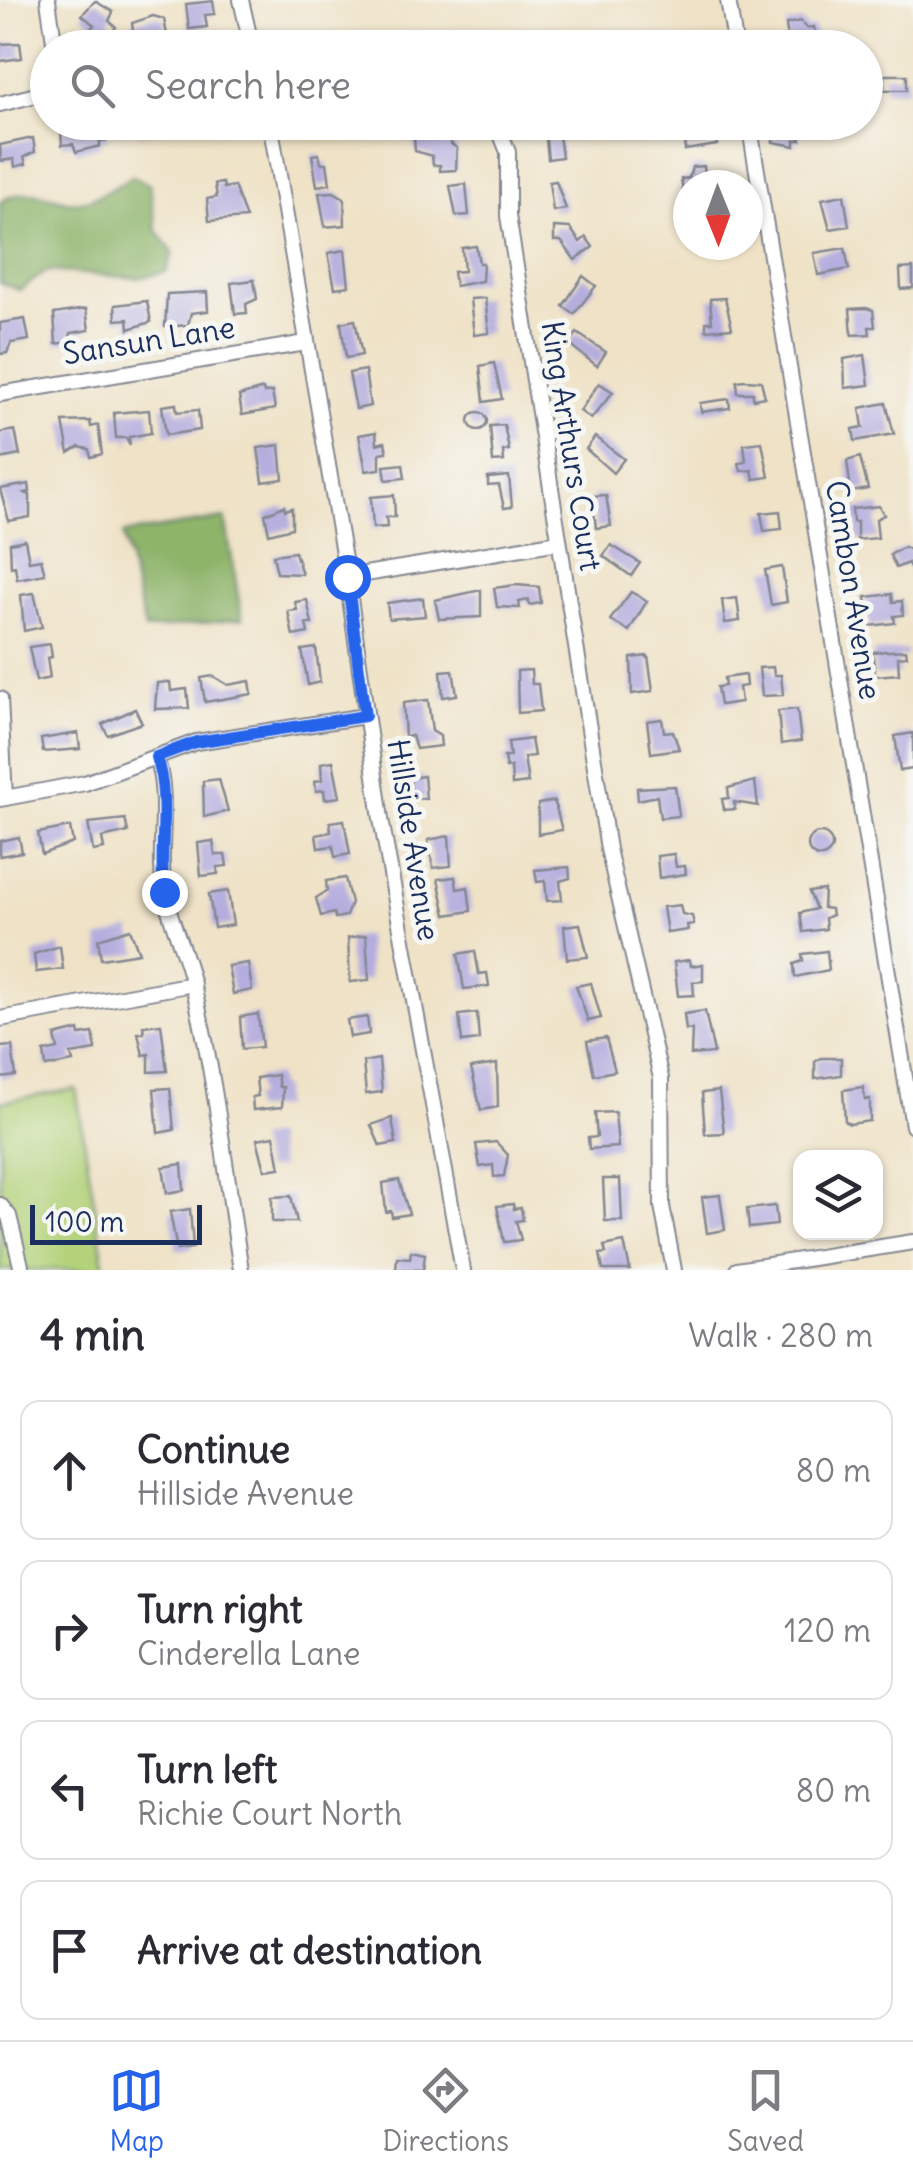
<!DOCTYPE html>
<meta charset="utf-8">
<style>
body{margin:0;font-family:Delius,sans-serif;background:#f7f7f7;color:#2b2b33}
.controls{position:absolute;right:30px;bottom:30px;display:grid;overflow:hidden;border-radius:20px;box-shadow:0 2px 8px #0004}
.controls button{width:90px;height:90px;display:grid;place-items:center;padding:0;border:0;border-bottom:2px solid #e1e1e2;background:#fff;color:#2b2b33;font:50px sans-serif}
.compass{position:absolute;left:673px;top:170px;width:90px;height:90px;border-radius:50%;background:#fff;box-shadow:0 2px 8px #0004;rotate:179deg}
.scale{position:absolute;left:30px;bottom:25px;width:172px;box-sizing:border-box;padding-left:10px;border:5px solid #1b2f5e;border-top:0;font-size:28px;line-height:35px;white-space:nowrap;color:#1b2f5e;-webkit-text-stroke:8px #f6f6f2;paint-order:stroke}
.stop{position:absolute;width:30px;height:30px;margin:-22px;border:8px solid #2563eb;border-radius:50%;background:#fff}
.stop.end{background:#2563eb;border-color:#fff;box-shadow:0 2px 10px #0008}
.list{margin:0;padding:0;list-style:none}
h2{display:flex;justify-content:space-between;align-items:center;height:130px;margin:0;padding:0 40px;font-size:42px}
h2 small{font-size:32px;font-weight:400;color:#7c7c81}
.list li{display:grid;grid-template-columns:65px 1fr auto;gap:30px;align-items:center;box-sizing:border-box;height:140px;margin:0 20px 20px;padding:0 20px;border:2px solid #e1e1e2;border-radius:20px}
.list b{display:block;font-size:38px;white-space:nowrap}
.list p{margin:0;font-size:32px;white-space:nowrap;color:#7c7c81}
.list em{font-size:32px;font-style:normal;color:#7c7c81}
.icon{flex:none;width:55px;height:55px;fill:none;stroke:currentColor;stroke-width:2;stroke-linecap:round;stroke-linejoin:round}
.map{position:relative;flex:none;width:913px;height:1270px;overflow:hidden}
.search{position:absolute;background:#fff;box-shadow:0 2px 8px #0004;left:30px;right:30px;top:30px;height:110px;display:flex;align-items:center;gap:25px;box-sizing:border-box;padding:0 35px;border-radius:55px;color:#7c7c81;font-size:38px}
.sheet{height:770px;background:#fff}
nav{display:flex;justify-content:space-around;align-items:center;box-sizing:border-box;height:140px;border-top:2px solid #e1e1e2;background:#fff;font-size:28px;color:#7c7c81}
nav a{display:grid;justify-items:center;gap:5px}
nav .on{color:#2563eb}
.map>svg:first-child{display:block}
</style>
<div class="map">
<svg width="913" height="1270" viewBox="0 0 913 1270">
<rect width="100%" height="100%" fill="#f6f6f2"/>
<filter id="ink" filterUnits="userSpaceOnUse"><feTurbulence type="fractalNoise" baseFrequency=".01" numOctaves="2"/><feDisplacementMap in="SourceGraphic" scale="20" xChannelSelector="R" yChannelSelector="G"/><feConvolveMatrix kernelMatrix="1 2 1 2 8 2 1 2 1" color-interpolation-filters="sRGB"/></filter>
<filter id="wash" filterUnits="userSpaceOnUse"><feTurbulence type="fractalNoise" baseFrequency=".0048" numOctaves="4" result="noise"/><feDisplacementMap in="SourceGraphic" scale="40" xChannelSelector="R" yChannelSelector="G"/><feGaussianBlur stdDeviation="2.25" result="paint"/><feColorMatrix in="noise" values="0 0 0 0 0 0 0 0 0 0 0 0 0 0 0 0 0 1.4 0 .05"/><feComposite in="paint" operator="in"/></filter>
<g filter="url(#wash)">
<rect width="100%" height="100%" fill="#efe2c6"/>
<polygon fill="#b3d27a" stroke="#67806c" stroke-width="2.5" points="76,1089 105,1270 0,1270 0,1102"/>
<g fill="#8eb46a" stroke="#547264" stroke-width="2.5">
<path d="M 132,176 L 150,185 L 156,229 L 173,253 L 166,272 L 138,278 L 47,271 L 20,290 L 0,283 L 0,202 C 26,186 39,195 67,201 C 89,205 114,188 132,176 Z"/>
<polygon points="225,518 242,619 145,630 123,534"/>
</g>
<g id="blocks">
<g fill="#b5adde">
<polygon points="95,1 113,12 109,21 116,27 100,45 86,34 94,25 82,15"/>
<polygon points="213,1 215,14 205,15 207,27 189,29 186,4"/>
<polygon points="153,16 164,19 167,35 134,39 132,23"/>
<polygon points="801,21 807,28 814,27 817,45 789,48 786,24"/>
<polygon points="453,34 454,47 408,48 414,35 423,35 424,41 433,42"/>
<polygon points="20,43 22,58 0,61 0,44"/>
<rect x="884" y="75" width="23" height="15"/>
<polygon points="137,122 170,122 171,129 139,134"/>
<polygon points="696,122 713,122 717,145 685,150 684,141 701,138"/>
<polygon points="106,124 108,140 100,141 100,146 76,152 73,144 62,145 61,131"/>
<polygon points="773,124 795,124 801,140 795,140 795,146 773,142"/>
<polygon points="558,128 562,157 548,159 545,129"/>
<polygon points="440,132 450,135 451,144 457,148 456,170 440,171 440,165 433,165 432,156 415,151 414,138"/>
<polygon points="33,138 35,152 24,157 26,164 15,167 14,159 1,161 0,145"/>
<polygon points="319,154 321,163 327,163 330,184 317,186 312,155"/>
<polygon points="704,166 706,185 688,185 688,190 683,191 681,179 689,178 692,167"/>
<polygon points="556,181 566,209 553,211 549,182"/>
<polygon points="223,183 224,188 234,186 246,218 209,221 207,199 217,197 215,184"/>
<polygon points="466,184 469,215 456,216 450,186"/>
<polygon points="334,192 344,198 345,225 325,227 319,193"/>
<polygon points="844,195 849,226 830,229 822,199"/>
<polygon points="554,227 570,228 580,242 586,237 593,247 575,260 561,241 554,241"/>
<polygon points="476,246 479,263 483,263 482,281 455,286 453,272 464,271 462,248"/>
<polygon points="845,248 849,269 818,275 814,253"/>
<polygon points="345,250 349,286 335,288 328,253"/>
<polygon points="913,268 913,288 901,289 900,269"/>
<polygon points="583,276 596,286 574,314 563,306"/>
<polygon points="254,280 257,299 246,304 247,313 235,314 231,283"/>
<polygon points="207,292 208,311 191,313 188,325 165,327 167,294"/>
<polygon points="485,298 489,333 474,335 470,299"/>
<polygon points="725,298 732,328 706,330 706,322 712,322 710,299"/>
<polygon points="147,301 151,322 129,329 128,319 116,320 115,305"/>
<polygon points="866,308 873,310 875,327 869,327 870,334 852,335 850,309"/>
<polygon points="86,309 89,330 71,333 69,342 56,344 54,314"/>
<polygon points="25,319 29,340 11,343 7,353 0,354 0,323"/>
<polygon points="355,320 362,355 346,358 341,323"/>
<polygon points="577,333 606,352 597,366 569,344"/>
<polygon points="865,355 869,385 845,388 844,359"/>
<polygon points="494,363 502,399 484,402 480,366"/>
<polygon points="365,370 370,406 356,409 349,373"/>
<polygon points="745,380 761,381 765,397 753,399 753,393 738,393 737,381"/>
<polygon points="599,383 613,392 591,419 580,411"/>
<polygon points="263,389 264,393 272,392 275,409 242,415 239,396"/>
<polygon points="729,399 730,408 701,412 700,403"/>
<polygon points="886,403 894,434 855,441 853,429 863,427 860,408"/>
<polygon points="176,404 177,412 198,410 200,430 166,435 162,406"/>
<polygon points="149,410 151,433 129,437 130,446 126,438 116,438 114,413"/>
<circle cx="478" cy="421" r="9"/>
<polygon points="90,421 91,427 98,425 102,454 91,457 89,449 79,447 69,453 63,422"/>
<polygon points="504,425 509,450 503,451 504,461 493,462 490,426"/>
<polygon points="15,430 20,455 0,459 0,433"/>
<polygon points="376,432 377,444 385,442 387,452 380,453 380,469 366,471 359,435"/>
<polygon points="595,437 624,459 613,473 586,449"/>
<polygon points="762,442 769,477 754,479 752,470 741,471 739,463 746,462 744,444"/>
<polygon points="280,445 283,479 263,482 258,448"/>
<polygon points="860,457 868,489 851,492 847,461"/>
<polygon points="403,464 405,478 386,480 384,466"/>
<polygon points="509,476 512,507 504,508 499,485 488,486 488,478"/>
<polygon points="29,484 30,492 25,493 30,495 30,517 9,521 0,489"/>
<polygon points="394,495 395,517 386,517 387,527 373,528 371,497"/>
<polygon points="606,495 611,526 596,528 592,496"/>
<polygon points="284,506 285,510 292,508 292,528 269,534 265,514"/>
<polygon points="879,506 884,515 876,519 878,538 857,540 857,522 853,522 852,509"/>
<polygon points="780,511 782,529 764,531 761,513"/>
<polygon points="25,540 29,561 41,559 45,574 17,579 15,566 11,567 10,543"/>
<polygon points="611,545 640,563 631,576 603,556"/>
<polygon points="904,547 913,551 913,575 908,563 896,568 890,555"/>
<polygon points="295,552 302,574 277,573 273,555"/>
<polygon points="782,567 787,602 771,605 765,570"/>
<polygon points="516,585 539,587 541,603 529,605 528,600 519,602 520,608 497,607 494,588"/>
<polygon points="481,590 481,617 439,619 435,600"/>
<polygon points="631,592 647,601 629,631 610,620"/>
<polygon points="34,593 42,627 24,631 21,595"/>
<polygon points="892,594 893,602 902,601 903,615 894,616 895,623 869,626 866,597"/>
<polygon points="423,598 425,616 389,619 387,603"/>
<polygon points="737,598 740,621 725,623 722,600"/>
<polygon points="307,600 312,624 306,624 308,633 293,636 288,611 297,610 295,602"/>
<polygon points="50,644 52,657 47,658 50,678 36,681 29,647"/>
<polygon points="316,648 320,682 308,685 302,650"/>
<polygon points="906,650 907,656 898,657 899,674 875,676 873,652"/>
<polygon points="648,656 653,691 632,694 631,658"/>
<polygon points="773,667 774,675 781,675 783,695 762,696 759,668"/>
<polygon points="453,670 457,695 443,697 441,671"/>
<polygon points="531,670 532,684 538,684 541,711 518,713 517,671"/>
<polygon points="745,675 746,686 739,687 741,702 720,705 717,687 725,686 724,678"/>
<polygon points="213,676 228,685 250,681 252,694 205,702 201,678"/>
<polygon points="170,682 171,691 187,689 189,708 155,709 157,683"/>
<polygon points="428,700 432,731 440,736 441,746 416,749 412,736 405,737 403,703"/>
<polygon points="135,709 142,723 108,735 102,724"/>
<polygon points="797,709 801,741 781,744 778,711"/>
<polygon points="662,719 664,732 673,731 679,749 651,753 647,721"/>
<polygon points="78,733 80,749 43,752 41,739"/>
<polygon points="913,733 913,769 900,771 895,736"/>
<polygon points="531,739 534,756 524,757 528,783 512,785 511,767 506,768 504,757 510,757 508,742"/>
<polygon points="333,761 340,797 325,799 324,790 316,791 315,781 322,780 321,763"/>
<polygon points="424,776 426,799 412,798 410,778"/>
<polygon points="219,779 228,811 204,817 203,781"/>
<polygon points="755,781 758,806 734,802 735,809 724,810 722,799 729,798 728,788"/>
<polygon points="675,786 679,816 660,818 657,796 638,800 637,788"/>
<polygon points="554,801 562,830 538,834 538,804"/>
<polygon points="125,819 128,832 102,838 104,849 93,851 88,823"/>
<polygon points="344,820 350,854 335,857 333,846 318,848 316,835 331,832 330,822"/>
<polygon points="70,827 73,843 42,854 38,833"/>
<circle cx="820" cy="845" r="12"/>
<polygon points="449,836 451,866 433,868 428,840"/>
<polygon points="19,837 22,852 0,856 0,841"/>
<polygon points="213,841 215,855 225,855 227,866 217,867 218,874 201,876 198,843"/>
<polygon points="674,854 676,867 685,866 686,874 659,878 657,856"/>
<polygon points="569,867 570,878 560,881 562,900 547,901 545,881 537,882 535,870"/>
<polygon points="455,877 457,889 468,887 471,911 446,915 438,879"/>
<polygon points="345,878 351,903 346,916 335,918 334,913 321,916 316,898 327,891 326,881"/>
<polygon points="824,890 823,908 831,909 832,915 825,918 826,929 803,932 800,913 816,909 809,892"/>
<polygon points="228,891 233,925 214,928 209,894"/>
<polygon points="680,905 682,914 692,916 694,924 687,925 688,930 667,933 663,907"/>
<polygon points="580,924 588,957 567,959 564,926"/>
<polygon points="130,929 139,953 101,959 98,939"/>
<polygon points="366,935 369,980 350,982 348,938"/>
<polygon points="60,946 63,969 36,972 34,954"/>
<polygon points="475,951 479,974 487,973 489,986 464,989 458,954"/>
<polygon points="827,951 829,970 795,977 794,964 803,961 802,954"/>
<polygon points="690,960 691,966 703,964 703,981 693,982 694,995 678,996 674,962"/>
<polygon points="248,963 252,990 233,994 228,966"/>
<polygon points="591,983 601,1018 588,1021 576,986"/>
<polygon points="705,1011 714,1053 691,1055 692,1029 686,1030 684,1014"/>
<polygon points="477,1013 479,1040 462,1042 459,1015"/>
<polygon points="258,1014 262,1047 242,1049 240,1017"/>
<polygon points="367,1017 369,1034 350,1037 347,1020"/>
<polygon points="161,1024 167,1071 149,1072 149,1054 143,1055 138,1033 144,1033 143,1026"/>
<polygon points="79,1030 80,1035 93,1033 96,1050 71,1054 73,1062 46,1067 44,1052 58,1049 55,1036"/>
<polygon points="606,1038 615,1071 594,1075 587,1041"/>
<polygon points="12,1046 16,1076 0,1078 0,1047"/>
<polygon points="821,1058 841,1058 841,1075 815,1079 815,1062"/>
<polygon points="379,1059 382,1092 366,1094 363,1062"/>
<polygon points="497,1064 498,1107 481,1110 471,1068"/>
<polygon points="277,1075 279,1087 283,1087 282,1107 253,1110 252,1097 258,1096 256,1078"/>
<polygon points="863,1087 865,1100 870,1099 870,1121 850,1124 845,1122 843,1090"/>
<polygon points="170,1088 174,1130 158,1133 154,1089"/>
<polygon points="719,1091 724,1133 705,1134 702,1093"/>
<polygon points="615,1112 618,1147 589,1149 588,1138 597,1137 595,1113"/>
<polygon points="392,1118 396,1143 380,1146 371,1125"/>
<polygon points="274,1136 280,1168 265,1170 257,1139"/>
<polygon points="496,1142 508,1155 504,1176 494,1177 493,1165 480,1167 476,1144"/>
<polygon points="182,1164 184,1190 167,1193 163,1167"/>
<polygon points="603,1179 620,1179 622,1221 605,1221"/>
<polygon points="399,1180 409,1214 392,1217 391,1211 386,1212 383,1183"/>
<polygon points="720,1195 725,1230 707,1233 702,1197"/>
<polygon points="291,1196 297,1222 272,1222 272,1197"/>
<polygon points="513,1204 514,1209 521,1208 523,1220 516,1221 521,1240 504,1242 497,1206"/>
<polygon points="775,1206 777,1225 749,1228 747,1209"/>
<polygon points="190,1209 193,1248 177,1250 170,1212"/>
<polygon points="624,1242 630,1270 603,1270 600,1254 606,1253 604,1246"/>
<polygon points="411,1251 425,1254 423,1270 396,1269 397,1257 410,1258"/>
</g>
</g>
</g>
<g filter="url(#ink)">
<use href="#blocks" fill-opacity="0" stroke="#858892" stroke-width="2.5"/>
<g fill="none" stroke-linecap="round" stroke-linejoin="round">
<g stroke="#858892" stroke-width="18">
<g id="minor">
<polyline points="48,0 55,48"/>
<polyline points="241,0 252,48"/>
<polyline points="728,0 736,48"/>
<polyline points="0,104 48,92"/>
<polyline points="270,122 347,577 381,819 463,1270"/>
<polyline points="496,122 508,152 508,216 608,849 661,1078 662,1206 674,1270"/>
<polyline points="749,122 913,1126"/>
<polyline points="0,394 306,343"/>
<polyline points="347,577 559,542"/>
<polyline points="0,699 5,798"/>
<path d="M 156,757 C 171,802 156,847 165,894 C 171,925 185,951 192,981 C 215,1075 226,1174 241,1270"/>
<polyline points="0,799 85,783 196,742 365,716"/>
<polyline points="0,1019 193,984"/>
<polyline points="0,1205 9,1216 22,1270"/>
<polyline points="737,1270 913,1242"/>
</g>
</g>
<use href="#minor" stroke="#fff" stroke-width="14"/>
</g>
</g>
<g fill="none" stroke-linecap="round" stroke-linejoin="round" filter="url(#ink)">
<path stroke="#2563eb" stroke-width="12" d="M 164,892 C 158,846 171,801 156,757 L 196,742 L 365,716 L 347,577"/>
</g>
<g text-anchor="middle" stroke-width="10" stroke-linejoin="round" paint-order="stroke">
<g font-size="30" fill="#1b2f5e" stroke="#f6f6f2">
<text transform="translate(149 341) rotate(-9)" y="10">Sansun Lane</text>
<text transform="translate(571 446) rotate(81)" y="10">King Arthurs Court</text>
<text transform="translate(853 590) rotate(81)" y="10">Cambon Avenue</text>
<text transform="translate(413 840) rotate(81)" y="10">Hillside Avenue</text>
</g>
</g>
</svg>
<div class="controls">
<button><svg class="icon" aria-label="layers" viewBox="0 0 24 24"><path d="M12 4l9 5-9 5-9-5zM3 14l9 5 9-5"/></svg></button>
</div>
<svg class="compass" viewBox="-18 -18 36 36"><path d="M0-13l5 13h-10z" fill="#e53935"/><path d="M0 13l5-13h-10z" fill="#7c7c81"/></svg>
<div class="scale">100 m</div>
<div class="stop" style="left:347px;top:577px"></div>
<div class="stop end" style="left:164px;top:892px"></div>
<div class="search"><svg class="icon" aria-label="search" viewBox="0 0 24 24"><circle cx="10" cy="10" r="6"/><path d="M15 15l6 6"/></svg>Search here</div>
</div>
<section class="sheet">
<h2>4 min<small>Walk · 280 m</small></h2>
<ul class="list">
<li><svg class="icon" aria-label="ahead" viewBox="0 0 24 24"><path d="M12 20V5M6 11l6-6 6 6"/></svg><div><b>Continue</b><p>Hillside Avenue</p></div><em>80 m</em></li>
<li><svg class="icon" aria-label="right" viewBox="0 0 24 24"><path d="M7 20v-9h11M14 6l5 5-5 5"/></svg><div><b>Turn right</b><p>Cinderella Lane</p></div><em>120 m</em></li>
<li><svg class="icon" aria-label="left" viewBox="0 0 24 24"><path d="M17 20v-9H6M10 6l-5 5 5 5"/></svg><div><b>Turn left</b><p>Richie Court North</p></div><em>80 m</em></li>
<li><svg class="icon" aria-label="arrive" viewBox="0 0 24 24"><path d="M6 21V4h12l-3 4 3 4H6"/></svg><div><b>Arrive at destination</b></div></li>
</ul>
</section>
<nav>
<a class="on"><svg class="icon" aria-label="map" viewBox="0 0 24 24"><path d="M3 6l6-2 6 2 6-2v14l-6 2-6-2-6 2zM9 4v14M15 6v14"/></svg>Map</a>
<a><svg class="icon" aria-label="directions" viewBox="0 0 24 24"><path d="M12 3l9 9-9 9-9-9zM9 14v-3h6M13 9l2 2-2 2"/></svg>Directions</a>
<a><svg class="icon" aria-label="saved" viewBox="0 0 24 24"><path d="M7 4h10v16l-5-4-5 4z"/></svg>Saved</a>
</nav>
